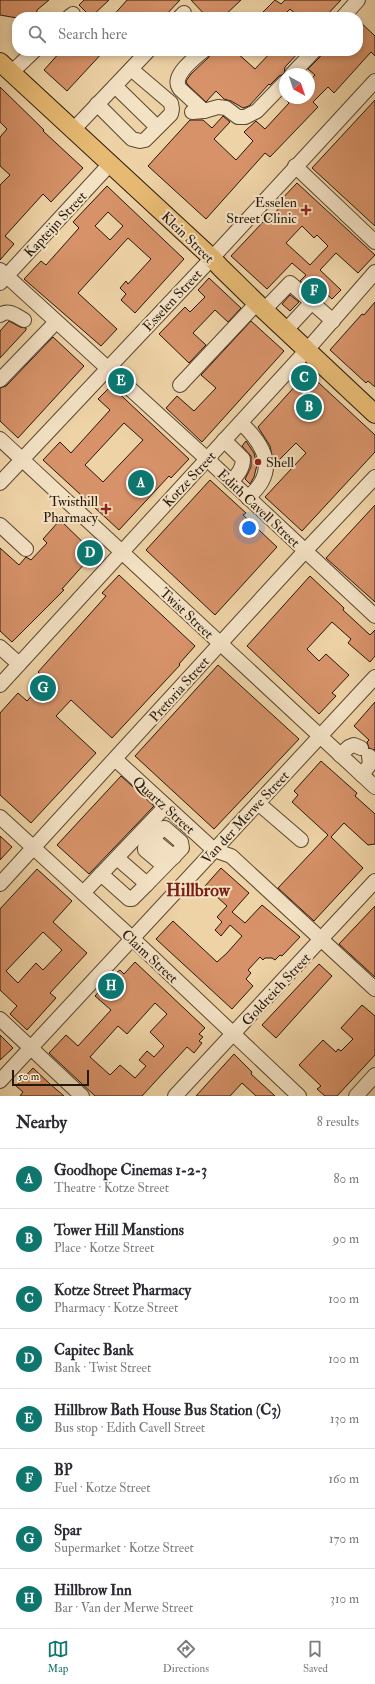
<!DOCTYPE html>
<meta charset="utf-8">
<style>
body{margin:0;font-family:"IM FELL Double Pica",serif;background:#f7f7f7;color:#2b2b33}
.compass{position:absolute;left:279px;top:68px;width:36px;height:36px;border-radius:50%;background:#fff;box-shadow:0 2px 6px #0003;rotate:140deg}
.scale{position:absolute;left:12px;bottom:10px;width:77px;box-sizing:border-box;padding-left:4px;border:2px solid #26180a;border-top:0;font-size:11px;line-height:14px;white-space:nowrap;color:#26180a;-webkit-text-stroke:3px #f4e2c5;paint-order:stroke}
.you{position:absolute;left:249px;top:528px;width:14px;height:14px;margin:-10px;border:3px solid #fff;border-radius:50%;background:#1a73e8;box-shadow:0 0 0 6px #1a73e833}
.badge{display:grid;place-items:center;width:26px;height:26px;border-radius:50%;background:#0f766e;color:#fff;font-size:13px;font-weight:700}
.pin{position:absolute;translate:-50% -50%;border:2px solid #fff;box-shadow:0 1px 4px #0006}
.list{margin:0;padding:0;list-style:none}
h2{display:flex;justify-content:space-between;align-items:center;height:52px;margin:0;padding:0 16px;font-size:17px}
h2 small{font-size:13px;font-weight:400;color:#7c7c81}
.list li{display:grid;grid-template-columns:26px 1fr auto;gap:12px;align-items:center;box-sizing:border-box;height:60px;padding:0 16px;border-top:1px solid #e1e1e2}
.list b{display:block;font-size:15px;white-space:nowrap}
.list p{margin:0;font-size:13px;white-space:nowrap;color:#7c7c81}
.list em{font-size:13px;font-style:normal;color:#7c7c81}
.icon{flex:none;width:22px;height:22px;fill:none;stroke:currentColor;stroke-width:2;stroke-linecap:round;stroke-linejoin:round}
.map{position:relative;flex:none;width:375px;height:1096px;overflow:hidden}
.search{position:absolute;background:#fff;box-shadow:0 2px 6px #0003;left:12px;right:12px;top:12px;height:44px;display:flex;align-items:center;gap:10px;box-sizing:border-box;padding:0 14px;border-radius:16px;color:#7c7c81;font-size:15px}
.sheet{height:532px;background:#fff}
nav{display:flex;justify-content:space-around;align-items:center;box-sizing:border-box;height:56px;border-top:1px solid #e1e1e2;background:#fff;font-size:11px;color:#7c7c81}
nav a{display:grid;justify-items:center;gap:2px}
nav .on{color:#0f766e}
.map>svg:first-child{display:block}
</style>
<div class="map">
<svg width="375" height="1096" viewBox="0 0 375 1096">
<rect width="100%" height="100%" fill="#eed3a6"/>
<filter id="stains"><feTurbulence type="fractalNoise" baseFrequency=".005" numOctaves="4"/><feColorMatrix values="0 0 0 0 .2 0 0 0 0 .09 0 0 0 0 .02 0 0 0 .5 -.17"/></filter>
<radialGradient id="worn" r=".72"><stop offset=".6" stop-color="#630" stop-opacity="0"/><stop offset="1" stop-color="#630" stop-opacity=".3"/></radialGradient>
<g fill="#d79269" stroke="#26180a" fill-rule="evenodd">
<polygon points="0,0 49,0 37,10 36,17 17,18 0,15"/>
<polygon points="84,0 109,0 91,17 79,5"/>
<polygon points="127,0 180,0 164,17 112,17"/>
<polygon points="191,0 241,0 223,17 207,17"/>
<polygon points="275,0 281,4 285,0 341,0 325,17 299,17 290,9 282,17 258,17"/>
<polygon points="358,20 375,36 375,56 371,52 334,93 328,87 313,102 318,107 270,157 265,153 206,219 148,166 190,120 203,120 212,128 223,116 230,122 214,139 236,160 253,141 244,132 256,121 265,129 289,103 283,96 285,94 285,98 309,98 309,81 315,75 308,69 320,57 323,51 358,51"/>
<polygon points="61,51 104,51 67,91 44,70"/>
<polygon points="211,51 235,51 255,69 272,51 300,51 285,67 284,74 279,76 270,85 269,84 249,106 243,108 231,101 224,99 216,91 206,102 187,84 186,81 191,74 209,57"/>
<polygon points="0,87 44,130 43,131 83,168 51,202 43,194 5,236 14,244 0,260 0,185 10,175 0,166 0,137 7,129 0,122"/>
<polygon points="375,100 375,226 312,168"/>
<path d="M 297,183 L 375,255 L 358,273 L 336,253 L 320,270 L 341,290 L 332,299 L 315,284 L 310,289 L 300,281 L 306,275 L 292,263 L 267,289 L 231,256 L 263,222 L 265,224 L 281,206 L 278,203 ZM 302,226 L 314,238 L 317,235 L 328,246 L 310,265 L 286,243 Z"/>
<path d="M 107,186 L 184,259 L 135,313 L 121,300 L 126,294 L 120,288 L 126,281 L 128,284 L 151,259 L 128,238 L 78,293 L 117,329 L 101,346 L 24,279 L 41,261 L 46,265 L 79,228 L 73,222 ZM 108,212 L 123,226 L 110,240 L 95,226 Z"/>
<polygon points="209,278 241,308 228,322 215,310 193,333 206,345 189,363 159,334 185,307 190,312 205,297 198,290"/>
<polygon points="290,295 299,302 290,311 282,304"/>
<polygon points="375,302 375,387 368,381 366,383 330,350 362,314 364,315"/>
<polygon points="9,321 20,327 26,328 26,330 0,358 0,331"/>
<polygon points="251,321 284,351 202,442 166,408 177,396 194,411 216,388 201,375"/>
<polygon points="53,337 84,366 18,438 0,421 0,388 6,386"/>
<polygon points="306,371 375,435 375,452 302,531 265,497 306,453 296,443 274,465 270,446 258,427 297,384 296,383"/>
<path d="M 111,386 L 189,459 L 171,478 L 169,476 L 119,530 L 43,460 L 60,442 L 71,453 L 110,410 L 98,399 ZM 124,423 L 143,440 L 103,482 L 85,465 Z"/>
<polygon points="246,441 254,453 257,465 254,477 250,484 245,479 251,467 251,456 242,446"/>
<polygon points="210,480 246,513 243,515 277,547 215,615 146,550"/>
<polygon points="375,505 375,602 326,558"/>
<polygon points="60,520 94,553 62,589 64,590 12,642 0,631 0,548 19,565 26,557 31,560 47,543 43,539"/>
<polygon points="119,575 195,646 179,664 180,665 112,738 71,700 56,716 96,753 31,823 0,795 0,713 18,693 27,701 47,680 38,672 106,596 102,593"/>
<polygon points="310,576 344,608 343,610 370,635 375,630 375,656 370,662 348,643 351,639 332,622 307,649 319,661 326,654 349,675 332,693 336,696 319,714 247,646"/>
<polygon points="218,665 299,739 214,829 135,756"/>
<polygon points="375,702 375,749 374,750 369,748 367,742 369,740 354,726"/>
<polygon points="321,761 357,793 355,796 375,814 375,844 368,845 344,823 331,837 363,868 314,921 278,888 328,835 292,802 298,795 294,791"/>
<polygon points="121,776 154,806 89,874 57,845"/>
<polygon points="0,836 12,847 0,860"/>
<polygon points="221,868 249,893 232,912 245,923 262,905 300,937 282,956 280,955 275,960 272,958 265,958 263,960 260,957 248,970 251,973 246,979 253,986 232,1009 156,939 173,921 217,962 227,953 242,936 230,925 221,936 215,930 222,922 217,917 227,906 205,886"/>
<path d="M 37,869 L 72,901 L 53,922 L 87,953 L 50,993 L 56,998 L 27,1030 L 10,1014 L 17,1006 L 0,990 L 0,909 ZM 43,932 L 62,950 L 43,970 L 36,963 L 18,983 L 6,971 Z"/>
<polygon points="375,906 375,977 339,944"/>
<path d="M 135,962 L 205,1028 L 199,1034 L 203,1037 L 199,1041 L 202,1043 L 194,1053 L 187,1047 L 142,1096 L 95,1096 L 49,1053 L 66,1035 L 78,1046 L 111,1010 L 95,996 L 116,973 L 120,970 L 124,974 ZM 155,1003 L 167,1014 L 150,1032 L 164,1046 L 154,1057 L 147,1051 L 139,1060 L 146,1066 L 135,1078 L 120,1065 L 110,1075 L 90,1057 L 118,1026 L 127,1034 Z"/>
<polygon points="319,964 332,976 276,1038 262,1025"/>
<polygon points="362,1005 375,1016 375,1055 337,1096 325,1096 317,1089 321,1086 299,1065 323,1040 336,1052 338,1049 341,1051 353,1039 341,1028"/>
<polygon points="0,1035 13,1048 0,1060"/>
<polygon points="234,1054 252,1072 251,1074 275,1096 256,1096 242,1083 230,1096 196,1096"/>
<polygon points="33,1068 50,1084 64,1096 20,1096 23,1092 16,1086"/>
</g>
<g fill="none" stroke-linecap="round" stroke-linejoin="round">
<g stroke="#584731" stroke-width="16">
<g id="minor">
<polyline points="69,17 73,14"/>
<polyline points="180,17 184,13"/>
<polyline points="343,17 358,0"/>
<path d="M 203,51 C 194,59 170,76 180,89 L 204,111"/>
<polyline points="11,73 34,51"/>
<polyline points="292,74 314,51"/>
<polyline points="115,86 157,127"/>
<polyline points="97,104 132,139 140,141 145,140 171,114 172,109 171,103 131,69"/>
<polyline points="192,112 204,111 218,107 226,108 238,117 245,117 257,111 285,82"/>
<polyline points="73,130 148,51"/>
<polyline points="295,166 375,242"/>
<polyline points="0,270 207,459 375,616"/>
<polyline points="0,283 110,164"/>
<polyline points="264,310 290,283 333,321"/>
<path d="M 0,315 C 9,309 15,315 24,320"/>
<polyline points="286,330 312,302"/>
<polyline points="0,380 56,322"/>
<polyline points="180,385 257,303"/>
<path d="M 241,423 C 256,437 274,459 262,481 C 259,487 253,493 248,498"/>
<polyline points="0,439 375,787"/>
<path d="M 224,440 L 243,459 C 243,469 237,475 231,482"/>
<polyline points="0,483 212,258 375,81"/>
<polyline points="0,525 26,549"/>
<polyline points="0,647 19,664"/>
<polyline points="0,685 307,350 375,272"/>
<polyline points="340,755 349,747 354,745 361,748"/>
<polyline points="115,759 214,850 231,856 375,989"/>
<polyline points="362,775 370,764 369,756"/>
<polyline points="258,803 301,840"/>
<polyline points="0,817 133,939 299,1096"/>
<polyline points="152,839 174,857"/>
<polyline points="101,874 129,899 132,899 147,884 117,858"/>
<polyline points="0,884 305,551 375,477"/>
<polyline points="147,884 182,848 181,842 165,828 163,828 145,847 145,850 164,866"/>
<polyline points="83,893 166,806"/>
<polyline points="0,1019 82,1096"/>
<polyline points="0,1081 375,677"/>
<polyline points="175,1096 375,881"/>
<polyline points="356,1096 375,1075"/>
</g>
</g>
<g stroke="#26180a" stroke-width="20">
<polyline id="major" points="0,62 212,258 220,267 264,310 375,414"/>
</g>
<use href="#minor" stroke="#f4e2c5" stroke-width="14"/>
<use href="#major" stroke="#e7ba73" stroke-width="18"/>
</g>
<g fill="#8f2418" stroke="#f4e2c5" stroke-width="1.5">
<path d="M304 204h4v4h4v4h-4v4h-4v-4h-4v-4h4z"/>
<circle cx="258" cy="462" r="4"/>
<path d="M104 503h4v4h4v4h-4v4h-4v-4h-4v-4h4z"/>
</g>
<g text-anchor="middle" stroke-width="4" stroke-linejoin="round" paint-order="stroke">
<g font-size="14" fill="#26180a" stroke="#f4e2c5" text-anchor="end">
<text x="297" y="207">Esselen<tspan x="297" dy="16">Street Clinic</tspan></text>
<text x="266" y="467" text-anchor="start">Shell</text>
<text x="98" y="506">Twisthill<tspan x="98" dy="16">Pharmacy</tspan></text>
</g>
<g font-size="14" fill="#26180a" stroke="#f4e2c5">
<text transform="translate(55 224) rotate(-47)" y="5">Kapteijn Street</text>
<text transform="translate(188 237) rotate(44)" y="5">Klein Street</text>
<text transform="translate(172 300) rotate(-47)" y="5">Esselen Street</text>
<text transform="translate(189 479) rotate(-47)" y="5">Kotze Street</text>
<text transform="translate(259 508) rotate(43)" y="5">Edith Cavell Street</text>
<text transform="translate(187 613) rotate(43)" y="5">Twist Street</text>
<text transform="translate(179 689) rotate(-48)" y="5">Pretoria Street</text>
<text transform="translate(164 805) rotate(42)" y="5">Quartz Street</text>
<text transform="translate(245 817) rotate(-47)" y="5">Van der Merwe Street</text>
<text transform="translate(150 956) rotate(43)" y="5">Claim Street</text>
<text transform="translate(276 989) rotate(-47)" y="5">Goldreich Street</text>
</g>
<g font-size="18" font-weight="bold" fill="#7a1f14" stroke="#f4e2c5">
<text x="198" y="896">Hillbrow</text>
</g>
</g>
<rect width="100%" height="100%" filter="url(#stains)"/>
<rect width="100%" height="100%" fill="url(#worn)"/>
</svg>
<svg class="compass" viewBox="-18 -18 36 36"><path d="M0-13l5 13h-10z" fill="#e53935"/><path d="M0 13l5-13h-10z" fill="#7c7c81"/></svg>
<div class="scale">50 m</div>
<div class="you"></div>
<div class="pin badge" style="left:141px;top:483px">A</div>
<div class="pin badge" style="left:309px;top:407px">B</div>
<div class="pin badge" style="left:304px;top:378px">C</div>
<div class="pin badge" style="left:90px;top:553px">D</div>
<div class="pin badge" style="left:121px;top:381px">E</div>
<div class="pin badge" style="left:314px;top:291px">F</div>
<div class="pin badge" style="left:43px;top:688px">G</div>
<div class="pin badge" style="left:111px;top:986px">H</div>
<div class="search"><svg class="icon" aria-label="search" viewBox="0 0 24 24"><circle cx="10" cy="10" r="6"/><path d="M15 15l6 6"/></svg>Search here</div>
</div>
<section class="sheet">
<h2>Nearby<small>8 results</small></h2>
<ul class="list">
<li><span class="badge">A</span><div><b>Goodhope Cinemas 1-2-3</b><p>Theatre · Kotze Street</p></div><em>80 m</em></li>
<li><span class="badge">B</span><div><b>Tower Hill Manstions</b><p>Place · Kotze Street</p></div><em>90 m</em></li>
<li><span class="badge">C</span><div><b>Kotze Street Pharmacy</b><p>Pharmacy · Kotze Street</p></div><em>100 m</em></li>
<li><span class="badge">D</span><div><b>Capitec Bank</b><p>Bank · Twist Street</p></div><em>100 m</em></li>
<li><span class="badge">E</span><div><b>Hillbrow Bath House Bus Station (C3)</b><p>Bus stop · Edith Cavell Street</p></div><em>130 m</em></li>
<li><span class="badge">F</span><div><b>BP</b><p>Fuel · Kotze Street</p></div><em>160 m</em></li>
<li><span class="badge">G</span><div><b>Spar</b><p>Supermarket · Kotze Street</p></div><em>170 m</em></li>
<li><span class="badge">H</span><div><b>Hillbrow Inn</b><p>Bar · Van der Merwe Street</p></div><em>310 m</em></li>
</ul>
</section>
<nav>
<a class="on"><svg class="icon" aria-label="map" viewBox="0 0 24 24"><path d="M3 6l6-2 6 2 6-2v14l-6 2-6-2-6 2zM9 4v14M15 6v14"/></svg>Map</a>
<a><svg class="icon" aria-label="directions" viewBox="0 0 24 24"><path d="M12 3l9 9-9 9-9-9zM9 14v-3h6M13 9l2 2-2 2"/></svg>Directions</a>
<a><svg class="icon" aria-label="saved" viewBox="0 0 24 24"><path d="M7 4h10v16l-5-4-5 4z"/></svg>Saved</a>
</nav>
